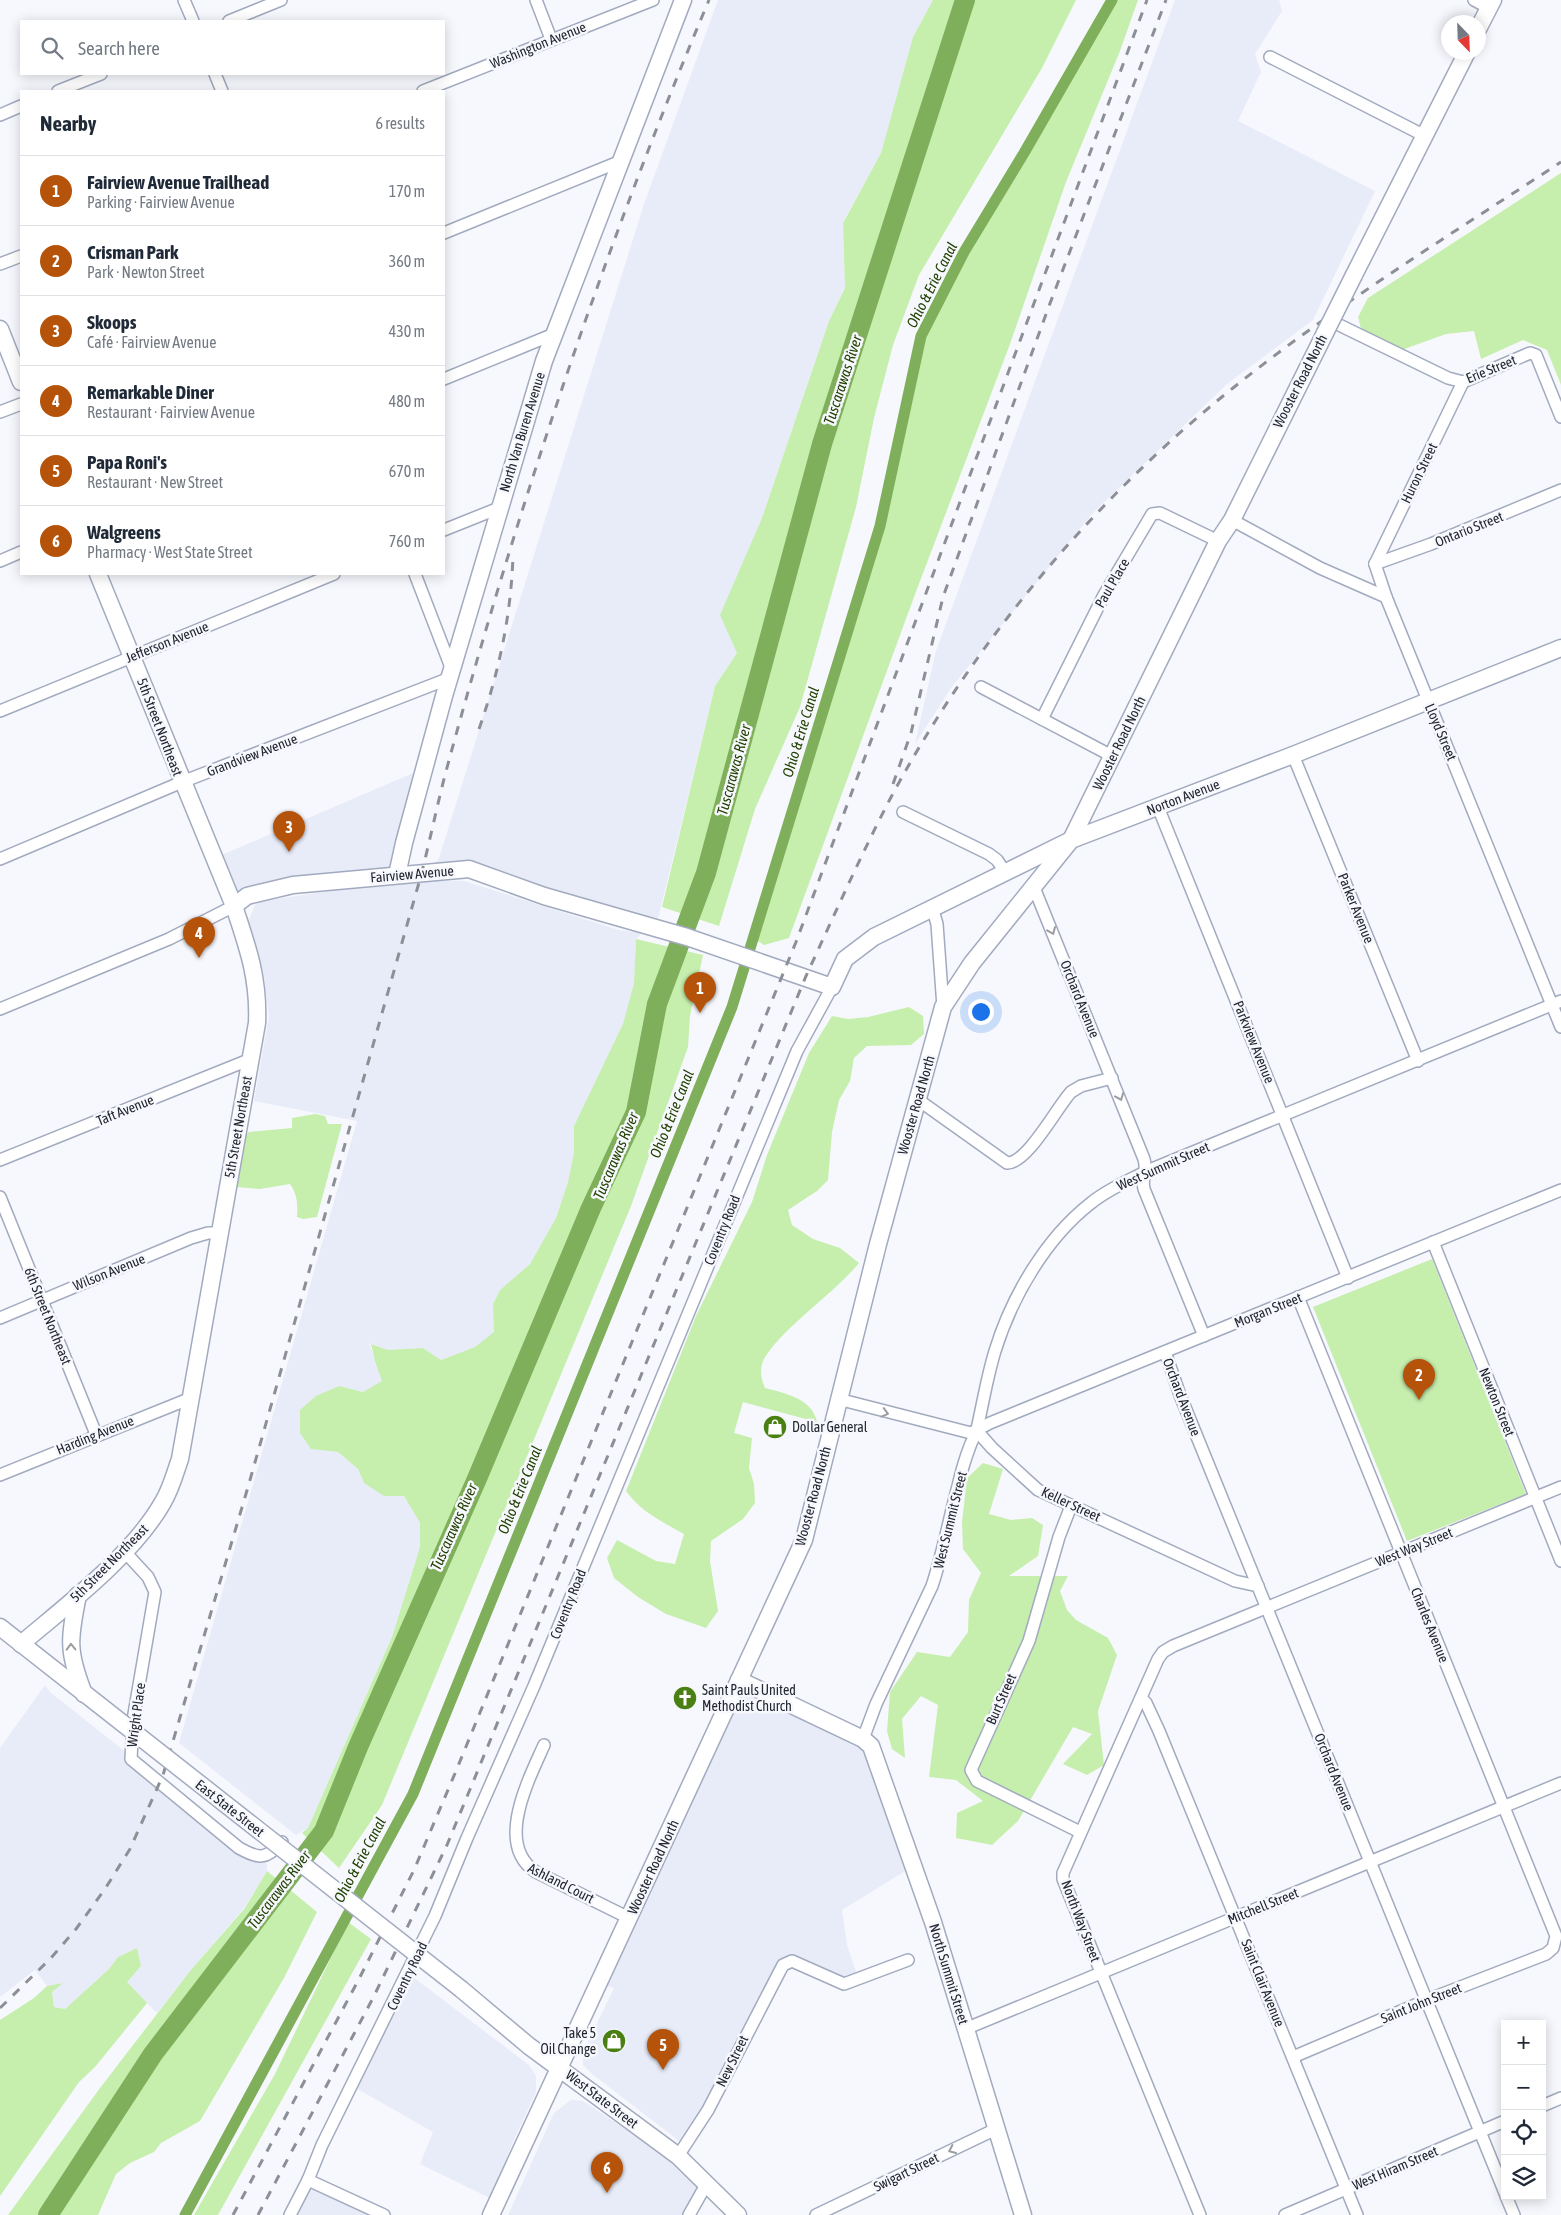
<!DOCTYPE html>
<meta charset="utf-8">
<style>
body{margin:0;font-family:"Asap Condensed",sans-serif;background:#f2f2f3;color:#1f2937}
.controls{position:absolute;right:15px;bottom:15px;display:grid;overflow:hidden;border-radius:0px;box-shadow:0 2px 12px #0003}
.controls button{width:45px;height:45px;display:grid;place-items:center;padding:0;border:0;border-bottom:1px solid #e0e1e3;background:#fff;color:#1f2937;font:25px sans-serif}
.compass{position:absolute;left:1441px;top:15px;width:45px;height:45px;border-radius:50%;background:#fff;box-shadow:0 2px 12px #0003;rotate:157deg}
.you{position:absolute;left:980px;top:1011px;width:18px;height:18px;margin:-12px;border:4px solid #fff;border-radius:50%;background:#1a73e8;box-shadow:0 0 0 8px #1a73e833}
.badge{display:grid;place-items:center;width:32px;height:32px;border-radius:50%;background:#b45309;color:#fff;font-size:16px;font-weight:700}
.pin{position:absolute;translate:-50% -41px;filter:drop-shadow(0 1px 2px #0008)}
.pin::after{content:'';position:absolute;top:26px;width:18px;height:15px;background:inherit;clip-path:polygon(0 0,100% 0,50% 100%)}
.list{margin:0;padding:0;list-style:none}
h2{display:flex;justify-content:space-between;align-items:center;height:65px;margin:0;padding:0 20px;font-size:21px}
h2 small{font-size:16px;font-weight:400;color:#747a83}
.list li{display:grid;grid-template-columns:32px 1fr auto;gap:15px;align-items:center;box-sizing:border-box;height:70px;padding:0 20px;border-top:1px solid #e0e1e3}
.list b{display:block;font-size:19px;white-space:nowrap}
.list p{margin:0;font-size:16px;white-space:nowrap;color:#747a83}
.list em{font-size:16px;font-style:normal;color:#747a83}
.icon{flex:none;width:28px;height:28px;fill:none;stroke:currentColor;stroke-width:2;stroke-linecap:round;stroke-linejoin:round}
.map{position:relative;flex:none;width:1561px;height:2215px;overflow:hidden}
.search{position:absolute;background:#fff;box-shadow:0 2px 12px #0003;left:20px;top:20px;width:425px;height:55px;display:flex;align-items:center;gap:12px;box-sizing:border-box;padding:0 18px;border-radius:0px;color:#747a83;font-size:19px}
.panel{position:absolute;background:#fff;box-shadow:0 2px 12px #0003;left:20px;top:90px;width:425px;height:485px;border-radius:0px}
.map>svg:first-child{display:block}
</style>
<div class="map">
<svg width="1561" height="2215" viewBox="0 0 1561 2215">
<rect width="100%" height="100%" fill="#f7f8fd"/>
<g fill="#e8ecf8">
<polygon points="718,0 933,0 913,37 881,153 843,222 845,288 829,321 762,518 743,566 737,653 715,686 657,923 469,862 432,867 439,858 644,204"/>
<polygon points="1175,0 1279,0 1282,11 1255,54 1261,72 1238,121 1375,191 1313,320 1227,384 1091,515 951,688 915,744 936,651"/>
<polygon points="420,770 395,872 234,901 217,857"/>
<polygon points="438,880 464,881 619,930 642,933 636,939 634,983 623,1025 574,1126 574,1152 568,1182 555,1220 530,1264 500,1290 493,1304 495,1332 475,1347 441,1360 423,1348 388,1350 369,1343 383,1381 363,1392 339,1386 311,1449 338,1452 358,1469 364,1483 404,1496 420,1523 420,1547 392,1637 308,1828 296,1835 179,1743 357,1121 254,1101 269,1016 264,976 253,938 247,925 255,905 263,901 343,889"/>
<polygon points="45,1685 50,1692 267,1864 267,1871 245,1907 190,1971 157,2013 126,1982 141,1966 137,1948 118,1957 109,1969 65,2009 54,2007 52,1992 62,1983 47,1986 35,1970 0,1997 0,1748"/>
<polygon points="738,1685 863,1746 910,1868 842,1910 847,1945 858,1977 843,1980 790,1958 776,1964 695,2127 687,2139 679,2141 592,2074 583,2065 583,2052 614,1988 606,1986"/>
<polygon points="413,1977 529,2065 536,2076 536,2092 512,2144 492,2199 420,2164 433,2132 356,2088"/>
<polygon points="571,2100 583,2101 646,2143 703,2186 686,2215 508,2215 554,2113"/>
<polygon points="309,2186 376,2215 295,2215"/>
</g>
<g fill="#c6eead">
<polygon points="933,0 1076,0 1042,68 919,275 893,345 874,418 856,507 800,707 755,809 719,926 662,907 715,686 737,653 720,615 762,518 829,321 845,288 843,223 881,153 913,37"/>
<polygon points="1111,0 1138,0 1120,51 1066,182 1010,344 914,597 789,938 764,945 752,937 880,526 921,336"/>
<polygon points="1561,173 1561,385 1547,350 1523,340 1481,359 1474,331 1446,334 1396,352 1363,336 1358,317 1368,298"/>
<polygon points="636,939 703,955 690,1016 688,1047 631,1206 382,1805 339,1868 302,1833 308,1828 392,1637 420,1547 420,1523 404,1496 384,1496 364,1483 358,1469 338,1452 311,1449 300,1433 300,1410 316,1396 339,1386 363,1392 382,1381 375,1361 371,1344 388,1350 423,1348 441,1360 475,1347 494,1332 493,1304 500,1290 530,1264 556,1218 568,1182 574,1152 574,1126 623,1024 634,983"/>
<path d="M 909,1007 L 923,1016 L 924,1034 L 911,1045 L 867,1046 L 854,1058 L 850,1081 L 839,1100 L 832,1132 L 828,1180 L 817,1191 L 788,1210 L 792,1225 L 813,1239 L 840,1248 L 859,1263 C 833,1295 784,1326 764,1359 C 759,1369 761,1379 765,1388 C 785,1393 813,1399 817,1422 L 743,1402 L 734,1433 L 752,1438 L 749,1468 L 754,1484 L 755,1503 L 743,1519 L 711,1541 L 710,1561 L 718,1611 L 706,1628 L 666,1614 L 638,1597 L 614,1578 L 607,1558 L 617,1540 L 656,1561 L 675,1564 L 684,1534 C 661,1521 641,1512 626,1491 L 696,1316 L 752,1202 L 767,1155 L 809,1053 L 832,1016 L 848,1019 L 868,1017 Z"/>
<path d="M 315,1114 L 325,1116 L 328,1124 L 342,1124 L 317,1217 L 303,1219 L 297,1217 C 298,1204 297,1194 290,1184 L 260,1189 L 237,1187 L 236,1177 L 243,1137 L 249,1132 L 292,1128 L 292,1118 Z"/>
<polygon points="1432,1259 1526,1494 1407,1541 1313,1307"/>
<polygon points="983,1463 1003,1469 989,1514 1011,1520 1032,1518 1043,1525 1038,1556 1009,1576 1068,1576 1060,1591 1067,1610 1076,1620 1108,1638 1117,1655 1098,1711 1104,1765 1087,1775 1063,1764 1092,1734 1073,1727 1018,1821 992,1845 956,1838 957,1813 983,1801 956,1780 929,1777 938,1705 921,1696 902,1719 905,1758 892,1749 887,1731 890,1692 917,1652 950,1657 968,1632 969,1600 981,1573 963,1549 962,1522 967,1478"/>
<polygon points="267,1871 317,1912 284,1978 200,2121 161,2143 154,2152 130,2163 116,2174 98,2215 8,2215 100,2088 190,1971 245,1908"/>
<polygon points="348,1922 371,1939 218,2215 194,2215 275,2074"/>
<polygon points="137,1948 141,1966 127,1982 147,2003 95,2067 79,2082 0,2196 0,2020 34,1998 47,1986 63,1983 52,1992 54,2007 65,2009 109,1969 118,1957"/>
</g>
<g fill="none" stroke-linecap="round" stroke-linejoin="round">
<polyline stroke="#7faf5b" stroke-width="11" points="185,2215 413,1794 732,1007 880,526 921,336 964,252 1024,153 1112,0"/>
<polyline stroke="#7faf5b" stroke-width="20" points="48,2215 153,2054 324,1831 358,1747 476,1481 591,1208 636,1112 657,1004 706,873 822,444 965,0"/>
<g stroke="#a2aabf" stroke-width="14">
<g id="street">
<polyline points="184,0 193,21"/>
<polyline points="536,0 551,39"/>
<polyline points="1474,0 1489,8"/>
<polyline points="229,21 281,0"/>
<polyline points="1270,57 1425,136"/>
<polyline points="215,74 222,91"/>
<polyline points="58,91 101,74"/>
<polyline points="423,91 653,0"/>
<polyline points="0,115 21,106"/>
<polyline points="444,233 621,161"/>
<polyline points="0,264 21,256"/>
<polyline points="1331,321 1448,378 1463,382 1530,353 1536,355 1561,417"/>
<polyline points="444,379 554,334"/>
<polyline points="0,412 21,404"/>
<polyline points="1232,520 1320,568 1386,597 1561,1027"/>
<polyline points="444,530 499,508"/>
<polyline points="0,561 21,552"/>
<polyline points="1375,564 1463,382"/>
<polyline points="1375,564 1431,544 1561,490"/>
<polyline points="1375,564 1386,597"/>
<polyline points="415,574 452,670"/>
<polyline points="981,687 1112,756"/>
<polyline points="0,711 334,574"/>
<polyline points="1042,719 1104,595 1152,514 1160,513 1218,541"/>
<polyline points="1293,755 1418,1061"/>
<polyline points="1158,807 1348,1278"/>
<polyline points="903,812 989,854 997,860 1005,872"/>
<polyline points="0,859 182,782 450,678"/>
<path d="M 1033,885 L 1144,1159 C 1148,1174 1141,1176 1144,1189 L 1204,1336"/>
<polyline points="932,907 937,924 943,1007"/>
<polyline points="0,1009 169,939 234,906"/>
<path d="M 917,1099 L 1007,1163 C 1027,1164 1057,1107 1071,1092 L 1081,1086 L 1112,1078"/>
<polyline points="0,1160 251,1059"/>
<polyline points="0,1197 96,1434"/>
<polyline points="1433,1242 1561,1561"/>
<polyline points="0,1318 191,1238 208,1233 220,1233"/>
<polyline points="1165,1352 1180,1395 1505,2193"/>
<polyline points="838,1399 971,1433 990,1423 1561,1190"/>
<polyline points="977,1431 992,1448 1038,1490 1235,1581 1258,1586"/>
<polyline points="0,1475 191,1398"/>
<polyline points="1071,1506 1059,1537 1029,1641 971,1770 977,1781 1080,1832"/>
<path d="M 125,1552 L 148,1577 L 155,1592 L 133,1720 L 131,1759 L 239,1848 C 259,1859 266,1860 282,1842"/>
<polyline points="1142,1699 1146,1703 1159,1731 1357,2215"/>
<path d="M 863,1739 L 876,1704 L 932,1586 C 943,1553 949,1519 958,1486 C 961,1473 965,1459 970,1446 C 972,1440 976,1435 977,1429 C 983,1403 987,1377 995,1351 C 1012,1296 1046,1238 1091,1203 C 1108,1189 1128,1181 1147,1171 L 1561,1001"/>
<path d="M 544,1745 C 529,1779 494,1845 536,1872 L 629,1918"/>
<polyline points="965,2029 1561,1783"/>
<polyline points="1293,2057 1427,2000 1546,1954 1553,1948 1556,1936 1298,1297"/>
<polyline points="1542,2106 1561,2098"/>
<polyline points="678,2156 708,2110 783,1965 792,1961 844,1984 908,1960"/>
<polyline points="308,2180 384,2215"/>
<polyline points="1506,2196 1514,2215"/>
<polyline points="290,2215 308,2180 322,2145 435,1916 467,1838 534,1686 797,1051 832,987"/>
<polyline points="689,2215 707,2183"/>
<polyline points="816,2215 996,2129"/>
<polyline points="1200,2215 1063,1879 1063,1873 1158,1659 1163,1652 1173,1646 1561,1487"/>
<polyline points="1285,2215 1505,2121"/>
</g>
</g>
<g stroke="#a2aabf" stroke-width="19">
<g id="secondary">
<polyline points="1478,29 1493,0"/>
<polyline points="1354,275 1467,52"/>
<polyline points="0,329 21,382"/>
<polyline points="397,875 404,843 444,696 544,361 683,0"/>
<polyline points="234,906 247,896 293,885 469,869 544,896 687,937 832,987 845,959 874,937 1071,840 1293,755 1561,648"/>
<path d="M 78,1595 C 69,1639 67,1651 84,1694"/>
<polyline points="0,1627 98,1704"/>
<path d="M 21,1644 C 67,1605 134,1554 163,1502 C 171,1489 175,1473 180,1459 L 257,1023 C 259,979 248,948 234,906 L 98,574"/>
<polyline points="739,1680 863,1739 871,1746 933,1922 1023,2215"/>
<polyline points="461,1989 529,2046 678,2156 738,2215"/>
<polyline points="491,2215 804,1540 878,1244 943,1007 972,963 1071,840 1218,541 1232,520 1325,333"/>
</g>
</g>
<use href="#street" stroke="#fff" stroke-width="11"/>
<use href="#secondary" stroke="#fff" stroke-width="16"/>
<g stroke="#8d8f96" stroke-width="3" stroke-dasharray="9 9" stroke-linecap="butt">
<path d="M 479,729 C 499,672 511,616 513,556"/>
<polyline points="893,784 911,733 943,597 1049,306 1166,0"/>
<path d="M 0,2008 L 51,1958 L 76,1929 L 105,1889 L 130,1849 L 163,1775 L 248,1487 L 420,879 C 429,845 436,810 445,775 C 516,512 603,251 709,0"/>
<polyline points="233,2215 360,1977 414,1870 456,1771 796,942 1147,0"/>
<path d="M 258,2215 L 373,1998 L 447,1845 L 806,976 C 833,918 859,859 889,801 C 972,644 1094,499 1233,388 C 1336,305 1450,235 1561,162"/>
</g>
<g stroke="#a2aabf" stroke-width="19" stroke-linecap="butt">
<g id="secondary-bridge">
<polyline points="1325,333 1354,275"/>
<polyline points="98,1704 461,1989"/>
</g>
</g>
<use href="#secondary-bridge" stroke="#fff" stroke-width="16"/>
</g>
<defs><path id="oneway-chevron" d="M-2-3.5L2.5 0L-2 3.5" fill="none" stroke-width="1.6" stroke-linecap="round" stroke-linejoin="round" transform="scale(1.25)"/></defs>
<g stroke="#9c9da1">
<use href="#oneway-chevron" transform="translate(1052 931) rotate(67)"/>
<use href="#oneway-chevron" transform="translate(1120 1097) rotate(68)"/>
<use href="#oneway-chevron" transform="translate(885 1413) rotate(15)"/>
<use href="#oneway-chevron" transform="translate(71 1647) rotate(-91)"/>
<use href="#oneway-chevron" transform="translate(952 2150) rotate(155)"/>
</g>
<defs>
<g id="shop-disc" transform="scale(1.25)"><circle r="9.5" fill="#4a7f13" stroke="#f7f8fd"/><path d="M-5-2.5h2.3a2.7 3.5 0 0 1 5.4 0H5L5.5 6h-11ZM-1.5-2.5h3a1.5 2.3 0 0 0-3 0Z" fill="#fff"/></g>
<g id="church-disc" transform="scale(1.25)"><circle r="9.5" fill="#4a7f13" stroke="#f7f8fd"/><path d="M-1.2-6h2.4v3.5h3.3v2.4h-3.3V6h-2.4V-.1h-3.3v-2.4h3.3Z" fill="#fff"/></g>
</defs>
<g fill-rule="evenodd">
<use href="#shop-disc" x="775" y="1427"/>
<use href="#church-disc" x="685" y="1698"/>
<use href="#shop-disc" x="614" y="2041"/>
</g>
<g text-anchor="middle" stroke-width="5" stroke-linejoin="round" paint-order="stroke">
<g font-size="14" fill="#23262f" stroke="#f7f8fd">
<text transform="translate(538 45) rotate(-22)" y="5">Washington Avenue</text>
<text transform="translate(1491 369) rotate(-22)" y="5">Erie Street</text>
<text transform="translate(1300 381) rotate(-63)" y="5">Wooster Road North</text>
<text transform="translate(522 432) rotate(-73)" y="5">North Van Buren Avenue</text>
<text transform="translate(1419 473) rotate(-64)" y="5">Huron Street</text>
<text transform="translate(1469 529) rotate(-22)" y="5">Ontario Street</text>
<text transform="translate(1112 583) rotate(-60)" y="5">Paul Place</text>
<text transform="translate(167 642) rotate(-22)" y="5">Jefferson Avenue</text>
<text transform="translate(160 727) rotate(69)" y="5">5th Street Northeast</text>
<text transform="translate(1441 732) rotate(67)" y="5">Lloyd Street</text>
<text transform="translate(1119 743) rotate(-64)" y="5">Wooster Road North</text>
<text transform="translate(252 755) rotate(-21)" y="5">Grandview Avenue</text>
<text transform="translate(1183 797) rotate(-21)" y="5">Norton Avenue</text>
<text transform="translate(412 874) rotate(-5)" y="5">Fairview Avenue</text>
<text transform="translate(1356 908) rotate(68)" y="5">Parker Avenue</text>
<text transform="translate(1080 999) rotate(68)" y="5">Orchard Avenue</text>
<text transform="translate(1254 1042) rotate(68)" y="5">Parkview Avenue</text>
<text transform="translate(916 1105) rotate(-74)" y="5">Wooster Road North</text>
<text transform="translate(125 1110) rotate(-22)" y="5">Taft Avenue</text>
<text transform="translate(238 1127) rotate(-80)" y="5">5th Street Northeast</text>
<text transform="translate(1163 1166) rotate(-24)" y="5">West Summit Street</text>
<text transform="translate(722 1230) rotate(-68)" y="5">Coventry Road</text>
<text transform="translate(109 1272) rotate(-22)" y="5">Wilson Avenue</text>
<text transform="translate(1268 1310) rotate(-22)" y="5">Morgan Street</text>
<text transform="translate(48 1316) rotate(68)" y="5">6th Street Northeast</text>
<text transform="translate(1182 1397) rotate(69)" y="5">Orchard Avenue</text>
<text transform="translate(1497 1402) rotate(68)" y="5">Newton Street</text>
<text transform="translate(95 1435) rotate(-22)" y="5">Harding Avenue</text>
<text transform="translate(813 1496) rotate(-75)" y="5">Wooster Road North</text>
<text transform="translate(1071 1504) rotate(25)" y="5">Keller Street</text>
<text transform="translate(950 1520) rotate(-76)" y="5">West Summit Street</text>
<text transform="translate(1414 1547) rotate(-22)" y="5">West Way Street</text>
<text transform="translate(109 1563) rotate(-45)" y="5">5th Street Northeast</text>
<text transform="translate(568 1604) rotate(-68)" y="5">Coventry Road</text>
<text transform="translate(1430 1625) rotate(68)" y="5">Charles Avenue</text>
<text transform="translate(1001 1699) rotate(-66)" y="5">Burt Street</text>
<text transform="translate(136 1715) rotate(-82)" y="5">Wright Place</text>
<text transform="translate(1334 1772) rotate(68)" y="5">Orchard Avenue</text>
<text transform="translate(230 1808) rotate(38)" y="5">East State Street</text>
<text transform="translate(653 1867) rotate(-65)" y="5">Wooster Road North</text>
<text transform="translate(561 1883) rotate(27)" y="5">Ashland Court</text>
<text transform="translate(1263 1906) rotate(-22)" y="5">Mitchell Street</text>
<text transform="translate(1081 1921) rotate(69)" y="5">North Way Street</text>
<text transform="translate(949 1974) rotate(73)" y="5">North Summit Street</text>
<text transform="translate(407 1976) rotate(-64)" y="5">Coventry Road</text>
<text transform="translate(1263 1983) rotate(68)" y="5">Saint Clair Avenue</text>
<text transform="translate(1421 2003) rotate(-22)" y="5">Saint John Street</text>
<text transform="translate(732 2061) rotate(-64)" y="5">New Street</text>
<text transform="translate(602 2099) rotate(37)" y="5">West State Street</text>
<text transform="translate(1395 2168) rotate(-23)" y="5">West Hiram Street</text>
<text transform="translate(906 2172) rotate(-26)" y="5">Swigart Street</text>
</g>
<g font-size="14" fill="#23262f" stroke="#f7f8fd" text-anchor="start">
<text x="792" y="1432">Dollar General</text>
<text x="702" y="1695">Saint Pauls United<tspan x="702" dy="16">Methodist Church</tspan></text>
<text x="596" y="2038" text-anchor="end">Take 5<tspan x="596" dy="16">Oil Change</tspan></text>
</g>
<g font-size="15" font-style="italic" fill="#224102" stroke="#f7f8fd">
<text transform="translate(932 285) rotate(-63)" y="5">Ohio &amp; Erie Canal</text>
<text transform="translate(843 380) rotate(-72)" y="5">Tuscarawas River</text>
<text transform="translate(801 732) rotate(-73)" y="5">Ohio &amp; Erie Canal</text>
<text transform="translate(734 770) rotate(-75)" y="5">Tuscarawas River</text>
<text transform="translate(672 1114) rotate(-68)" y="5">Ohio &amp; Erie Canal</text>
<text transform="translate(616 1156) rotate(-67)" y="5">Tuscarawas River</text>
<text transform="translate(520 1490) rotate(-68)" y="5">Ohio &amp; Erie Canal</text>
<text transform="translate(454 1527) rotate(-66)" y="5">Tuscarawas River</text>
<text transform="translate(360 1860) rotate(-62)" y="5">Ohio &amp; Erie Canal</text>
<text transform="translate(279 1890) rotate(-53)" y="5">Tuscarawas River</text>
</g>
</g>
</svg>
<div class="controls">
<button>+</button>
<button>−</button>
<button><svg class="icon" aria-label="locate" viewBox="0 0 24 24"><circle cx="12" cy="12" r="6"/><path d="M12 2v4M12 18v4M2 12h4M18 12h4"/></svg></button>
<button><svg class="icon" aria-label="layers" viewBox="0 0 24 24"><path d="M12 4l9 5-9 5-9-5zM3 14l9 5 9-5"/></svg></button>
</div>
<svg class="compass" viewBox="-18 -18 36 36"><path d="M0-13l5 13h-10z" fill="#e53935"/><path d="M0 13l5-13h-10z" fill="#747a83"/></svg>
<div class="you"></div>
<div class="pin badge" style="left:700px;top:1013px">1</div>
<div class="pin badge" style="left:1419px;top:1400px">2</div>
<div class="pin badge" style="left:289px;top:852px">3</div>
<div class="pin badge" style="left:199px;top:958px">4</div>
<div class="pin badge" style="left:663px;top:2070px">5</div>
<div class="pin badge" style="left:607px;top:2193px">6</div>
<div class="search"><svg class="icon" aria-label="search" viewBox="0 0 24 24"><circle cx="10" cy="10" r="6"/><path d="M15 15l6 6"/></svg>Search here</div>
<section class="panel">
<h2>Nearby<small>6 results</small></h2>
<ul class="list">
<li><span class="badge">1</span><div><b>Fairview Avenue Trailhead</b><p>Parking · Fairview Avenue</p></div><em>170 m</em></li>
<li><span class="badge">2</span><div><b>Crisman Park</b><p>Park · Newton Street</p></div><em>360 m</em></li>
<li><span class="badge">3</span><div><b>Skoops</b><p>Café · Fairview Avenue</p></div><em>430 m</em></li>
<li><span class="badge">4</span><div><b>Remarkable Diner</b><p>Restaurant · Fairview Avenue</p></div><em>480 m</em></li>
<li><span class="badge">5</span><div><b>Papa Roni's</b><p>Restaurant · New Street</p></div><em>670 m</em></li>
<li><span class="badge">6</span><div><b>Walgreens</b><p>Pharmacy · West State Street</p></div><em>760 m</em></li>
</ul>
</section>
</div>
